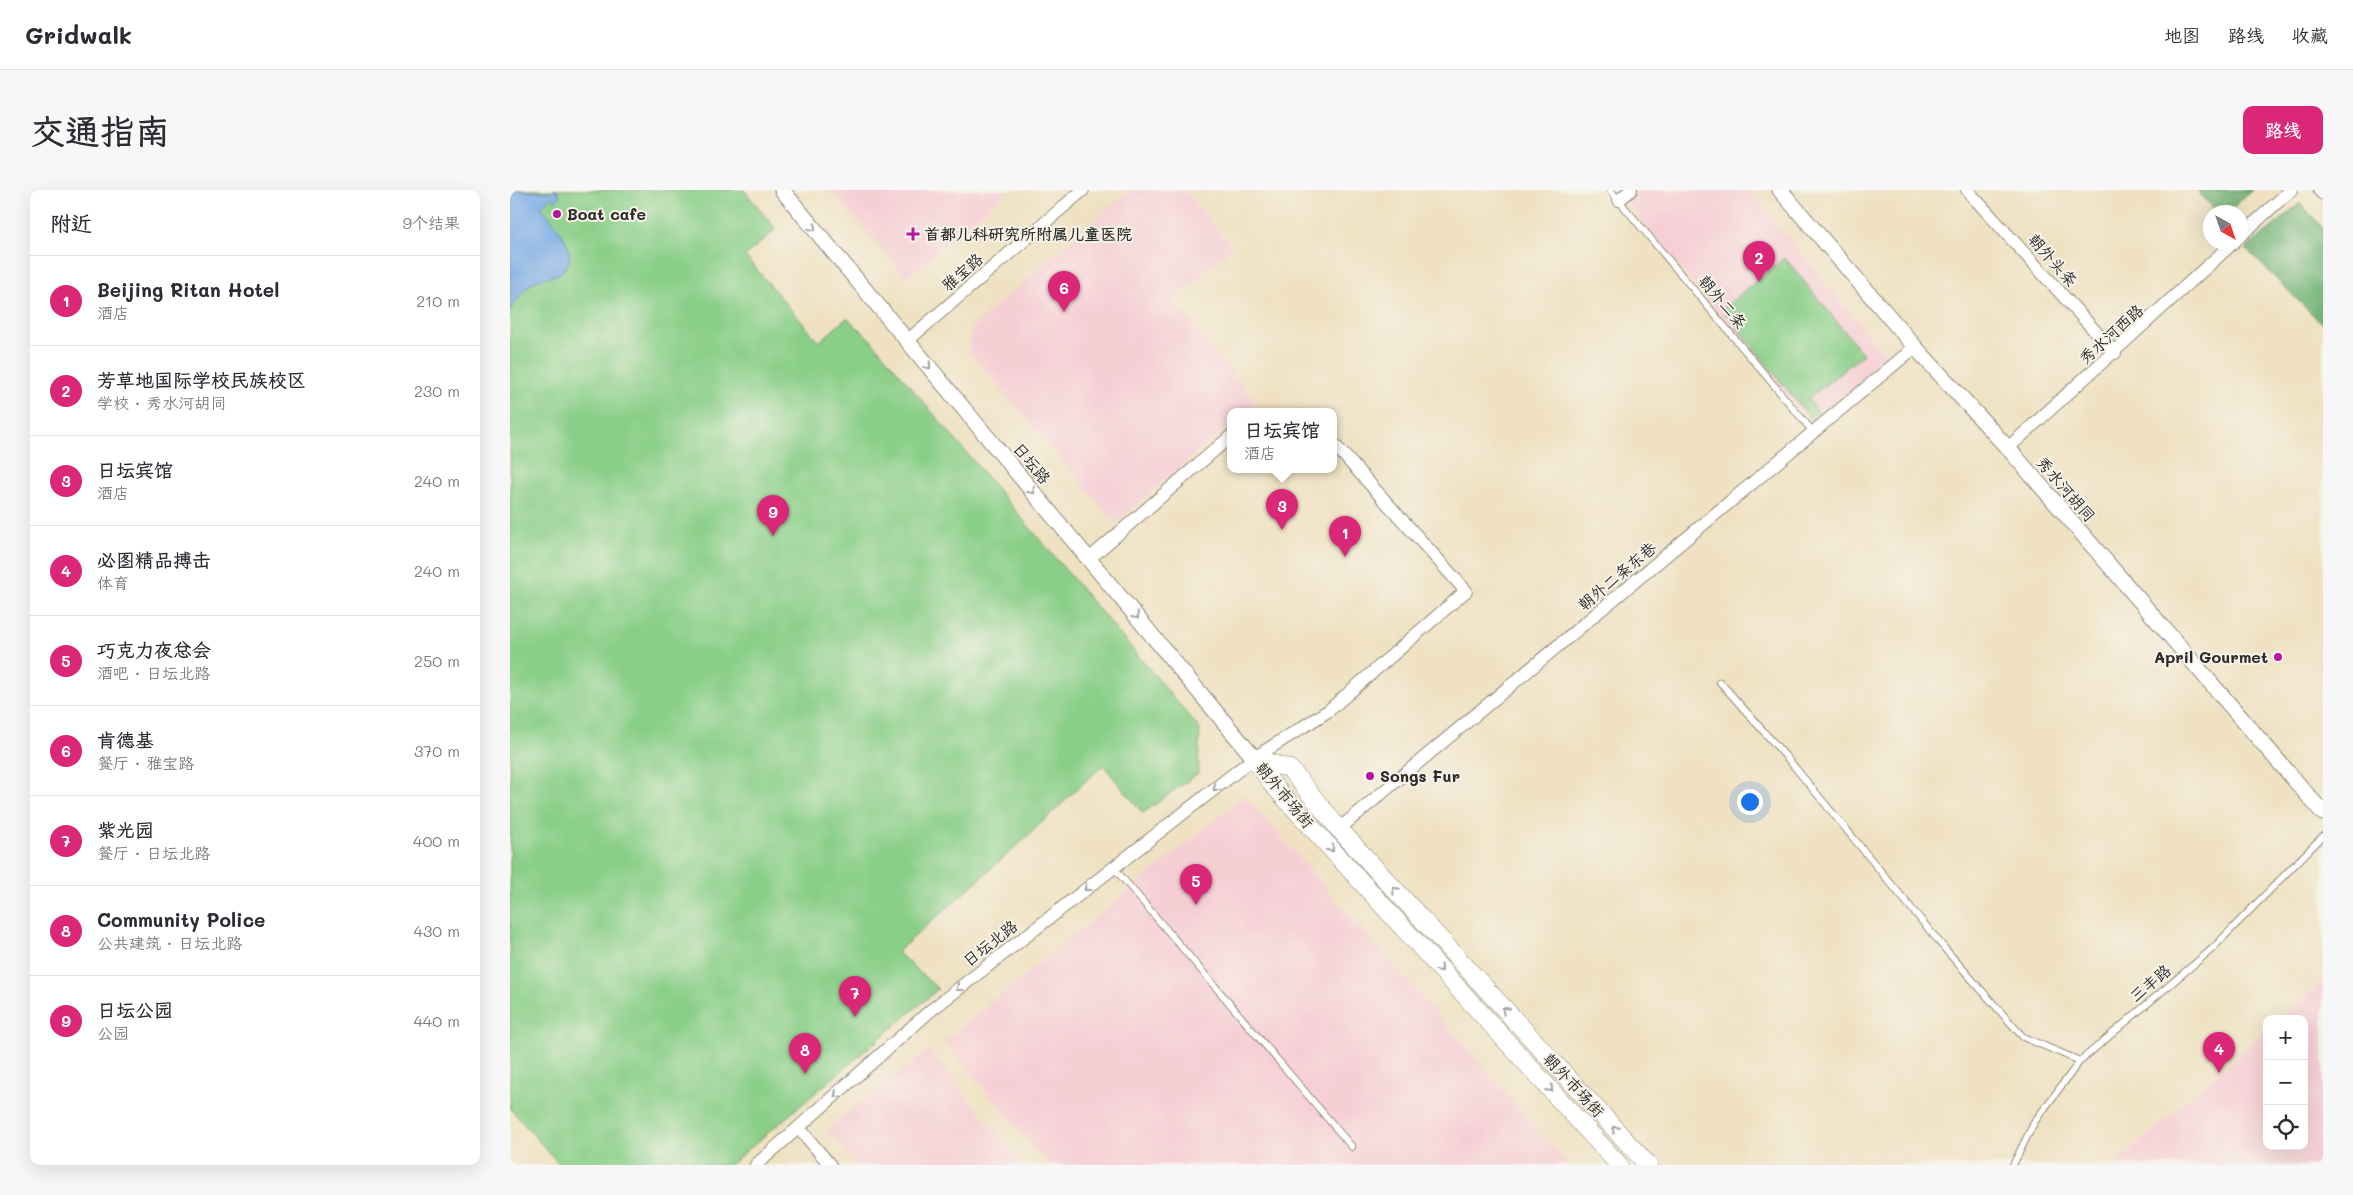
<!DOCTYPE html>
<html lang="zh">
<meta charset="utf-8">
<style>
body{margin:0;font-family:Mali,"LXGW WenKai TC",sans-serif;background:#f7f7f7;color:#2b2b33}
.controls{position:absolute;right:15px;bottom:15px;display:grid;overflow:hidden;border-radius:10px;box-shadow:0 5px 20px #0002}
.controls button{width:45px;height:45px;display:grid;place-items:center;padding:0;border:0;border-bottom:1px solid #e1e1e2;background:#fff;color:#2b2b33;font:25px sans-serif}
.compass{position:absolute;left:1693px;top:15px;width:45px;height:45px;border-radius:50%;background:#fff;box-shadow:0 5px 20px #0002;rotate:140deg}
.you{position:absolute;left:1239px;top:611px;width:18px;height:18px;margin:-12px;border:4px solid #fff;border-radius:50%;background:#1a73e8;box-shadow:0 0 0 8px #1a73e833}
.badge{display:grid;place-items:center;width:32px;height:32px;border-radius:50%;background:#db2777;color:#fff;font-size:16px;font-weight:700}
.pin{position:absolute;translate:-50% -41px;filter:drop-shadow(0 1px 2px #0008)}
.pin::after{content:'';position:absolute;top:26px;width:18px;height:15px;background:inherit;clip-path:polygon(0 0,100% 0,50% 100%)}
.popup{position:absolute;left:717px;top:218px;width:110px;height:65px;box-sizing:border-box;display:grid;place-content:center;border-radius:10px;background:#fff;filter:drop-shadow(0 1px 4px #0005);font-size:16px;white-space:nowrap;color:#7c7c81}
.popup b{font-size:19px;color:#2b2b33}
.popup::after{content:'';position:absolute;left:50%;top:100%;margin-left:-10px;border:10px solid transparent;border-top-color:#fff}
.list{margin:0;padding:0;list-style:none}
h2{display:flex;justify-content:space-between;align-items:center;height:65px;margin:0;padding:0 20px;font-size:21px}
h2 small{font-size:16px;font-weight:400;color:#7c7c81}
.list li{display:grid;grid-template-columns:32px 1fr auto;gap:15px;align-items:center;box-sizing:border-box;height:90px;padding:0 20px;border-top:1px solid #e1e1e2}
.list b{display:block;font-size:19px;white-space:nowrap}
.list p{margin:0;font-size:16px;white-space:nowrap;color:#7c7c81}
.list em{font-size:16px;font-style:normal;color:#7c7c81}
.icon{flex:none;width:28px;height:28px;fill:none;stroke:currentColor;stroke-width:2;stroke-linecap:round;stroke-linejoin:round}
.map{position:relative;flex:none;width:1813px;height:975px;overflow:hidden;border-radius:10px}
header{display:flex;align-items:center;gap:30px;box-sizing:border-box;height:70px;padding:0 25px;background:#fff;border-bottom:1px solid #e1e1e2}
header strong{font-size:24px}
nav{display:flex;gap:28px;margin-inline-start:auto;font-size:18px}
.intro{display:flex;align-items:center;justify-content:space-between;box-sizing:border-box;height:120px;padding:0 30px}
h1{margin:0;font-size:35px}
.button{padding:12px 22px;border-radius:10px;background:#db2777;color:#fff;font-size:18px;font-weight:700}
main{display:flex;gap:30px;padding:0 30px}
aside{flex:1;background:#fff;border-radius:10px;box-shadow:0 5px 20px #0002}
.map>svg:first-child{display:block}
</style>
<header>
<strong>Gridwalk</strong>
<nav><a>地图</a><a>路线</a><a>收藏</a></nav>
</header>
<div class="intro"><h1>交通指南</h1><a class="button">路线</a></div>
<main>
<aside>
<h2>附近<small>9个结果</small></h2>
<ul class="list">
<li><span class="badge">1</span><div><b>Beijing Ritan Hotel</b><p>酒店</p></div><em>210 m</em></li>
<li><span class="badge">2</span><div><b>芳草地国际学校民族校区</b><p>学校 · 秀水河胡同</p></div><em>230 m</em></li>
<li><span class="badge">3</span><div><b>日坛宾馆</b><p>酒店</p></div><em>240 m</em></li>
<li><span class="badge">4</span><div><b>必图精品搏击</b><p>体育</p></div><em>240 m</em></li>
<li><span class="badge">5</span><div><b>巧克力夜总会</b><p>酒吧 · 日坛北路</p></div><em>250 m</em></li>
<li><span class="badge">6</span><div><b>肯德基</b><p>餐厅 · 雅宝路</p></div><em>370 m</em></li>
<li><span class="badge">7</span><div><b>紫光园</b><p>餐厅 · 日坛北路</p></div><em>400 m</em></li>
<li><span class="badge">8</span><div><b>Community Police</b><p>公共建筑 · 日坛北路</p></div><em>430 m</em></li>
<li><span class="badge">9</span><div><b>日坛公园</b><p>公园</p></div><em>440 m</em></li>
</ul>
</aside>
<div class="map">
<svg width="1813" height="975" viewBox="0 0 1813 975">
<rect width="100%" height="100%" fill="#f7f3e8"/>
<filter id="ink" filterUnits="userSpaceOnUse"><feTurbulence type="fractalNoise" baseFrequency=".02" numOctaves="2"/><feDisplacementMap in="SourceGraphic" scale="10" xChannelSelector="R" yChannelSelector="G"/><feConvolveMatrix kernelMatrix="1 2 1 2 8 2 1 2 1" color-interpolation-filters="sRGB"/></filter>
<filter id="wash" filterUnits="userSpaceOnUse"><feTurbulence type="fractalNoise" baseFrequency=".0096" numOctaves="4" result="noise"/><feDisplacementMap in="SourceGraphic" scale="20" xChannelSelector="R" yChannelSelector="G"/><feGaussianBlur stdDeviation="1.12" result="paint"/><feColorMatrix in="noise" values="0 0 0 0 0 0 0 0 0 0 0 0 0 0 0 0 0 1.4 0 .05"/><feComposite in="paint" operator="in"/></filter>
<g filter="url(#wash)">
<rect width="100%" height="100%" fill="#efe1c1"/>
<g fill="#f6cfd5">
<polygon points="321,0 499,0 396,88"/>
<polygon points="620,0 674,0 723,57 663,111 745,212 734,221 721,221 721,233 606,333 458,160 462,137"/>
<polygon points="1131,0 1238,0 1381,172 1303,237 1116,12"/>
<polygon points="735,606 1059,975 539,975 434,851"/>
<polygon points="1813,791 1813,975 1603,975 1757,840 1757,956 1794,956 1794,829 1770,829"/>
<polygon points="418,860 514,975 346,975 317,939"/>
</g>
<g fill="#8acf89" stroke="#5a7d5a">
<polygon points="0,0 234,0 266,39 235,66 309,152 337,128 361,150 690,539 688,583 633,623 593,575 508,655 387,762 428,799 220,975 50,975 0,918"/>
<polygon points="1275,68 1353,164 1298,209 1309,223 1301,229 1212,119"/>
</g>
<g fill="#6fb275" stroke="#4d6e50">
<polygon points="1687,0 1742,0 1718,22 1706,22"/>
<polygon points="1790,13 1813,38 1813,135 1736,59"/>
</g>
<path fill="#7bace6" stroke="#536c88" d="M 0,0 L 34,2 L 47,0 L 50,7 L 45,11 L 41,7 L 31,17 C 43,31 74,65 51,82 C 43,88 31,87 22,93 C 14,99 5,112 0,120 Z"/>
</g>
<g filter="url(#ink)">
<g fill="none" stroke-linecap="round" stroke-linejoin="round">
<g stroke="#8d8676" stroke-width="8">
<g id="service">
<polyline points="1100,0 1304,243"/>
<polyline points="1210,492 1278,569 1435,759 1513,847 1570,871"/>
<polyline points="604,678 842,957"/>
<polyline points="1503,975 1525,931 1570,871 1702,759 1813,646"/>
</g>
</g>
<g stroke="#8d8676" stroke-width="14">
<g id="minor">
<polyline points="1457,0 1605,163"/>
<polyline points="1109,10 1121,0"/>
<polyline points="1730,46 1781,0"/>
<polyline points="397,151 573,0"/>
<polyline points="1498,258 1724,52"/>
<polyline points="579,369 721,246"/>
<polyline points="829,639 1405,157"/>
<polyline points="289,938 320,975"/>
<polyline points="246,975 420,821 744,568 818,521 956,401 823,253"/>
</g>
</g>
<g stroke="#8d8676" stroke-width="17">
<g id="tertiary">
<polyline points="272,0 744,568"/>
<polyline points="1270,0 1405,157 1505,266 1813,623"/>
<polyline points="1811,0 1813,2"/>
</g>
</g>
<g stroke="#8d8676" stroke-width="19">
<g id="secondary">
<polyline points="744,568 780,579 829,639 1138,975"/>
<polyline points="744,568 763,595 1109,975"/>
</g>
</g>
<use href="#service" stroke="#fff" stroke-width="6"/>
<use href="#minor" stroke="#fff" stroke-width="12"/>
<use href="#tertiary" stroke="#fff" stroke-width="15"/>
<use href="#secondary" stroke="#fff" stroke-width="18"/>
</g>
<defs><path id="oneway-chevron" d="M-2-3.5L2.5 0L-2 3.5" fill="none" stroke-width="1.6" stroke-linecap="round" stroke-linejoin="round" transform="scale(1.25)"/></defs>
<g stroke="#a0a0a0">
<use href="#oneway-chevron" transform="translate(303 38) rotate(50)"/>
<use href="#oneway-chevron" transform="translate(418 176) rotate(50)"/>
<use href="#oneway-chevron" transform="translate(522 301) rotate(50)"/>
<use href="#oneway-chevron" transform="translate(626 426) rotate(50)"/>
<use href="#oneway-chevron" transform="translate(706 598) rotate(142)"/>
<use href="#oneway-chevron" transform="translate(821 659) rotate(48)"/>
<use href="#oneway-chevron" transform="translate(577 698) rotate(142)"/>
<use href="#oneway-chevron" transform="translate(885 700) rotate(-133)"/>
<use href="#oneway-chevron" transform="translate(930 779) rotate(48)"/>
<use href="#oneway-chevron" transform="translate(449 798) rotate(142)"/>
<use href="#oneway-chevron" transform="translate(995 820) rotate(-133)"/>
<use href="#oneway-chevron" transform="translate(1040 899) rotate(48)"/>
<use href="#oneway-chevron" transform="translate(327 905) rotate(138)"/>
<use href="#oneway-chevron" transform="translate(1105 939) rotate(-133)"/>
</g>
</g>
<g fill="#b5179e" stroke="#f7f3e8" stroke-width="2">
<circle cx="47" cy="24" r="5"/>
<path d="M400.5 36.5h5v5h5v5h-5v5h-5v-5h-5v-5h5z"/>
<circle cx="1768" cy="467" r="5"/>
<circle cx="860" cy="586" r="5"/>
</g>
<g text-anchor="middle" stroke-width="4" stroke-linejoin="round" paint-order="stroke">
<g font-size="16" font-weight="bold" fill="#2b2b2b" stroke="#f7f3e8" text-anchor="start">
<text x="57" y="30">Boat cafe</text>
<text x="414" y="50">首都儿科研究所附属儿童医院</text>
<text x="1758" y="473" text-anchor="end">April Gourmet</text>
<text x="870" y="592">Songs Fur</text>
</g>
<g font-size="16" fill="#2b2b2b" stroke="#f7f3e8">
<text transform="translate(1543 70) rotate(48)" y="6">朝外头条</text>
<text transform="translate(452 82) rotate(-41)" y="6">雅宝路</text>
<text transform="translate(1213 112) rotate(50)" y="6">朝外二条</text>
<text transform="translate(1601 144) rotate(-42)" y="6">秀水河西路</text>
<text transform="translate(522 273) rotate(50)" y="6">日坛路</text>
<text transform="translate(1556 299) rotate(49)" y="6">秀水河胡同</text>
<text transform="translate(1107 386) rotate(-40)" y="6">朝外二条东巷</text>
<text transform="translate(775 605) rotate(50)" y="6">朝外市场街</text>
<text transform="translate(480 753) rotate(-38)" y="6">日坛北路</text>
<text transform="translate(1640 793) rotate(-40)" y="6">三丰路</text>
<text transform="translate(1064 895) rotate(47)" y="6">朝外市场街</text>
</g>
</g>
</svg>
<div class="controls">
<button>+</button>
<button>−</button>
<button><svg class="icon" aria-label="locate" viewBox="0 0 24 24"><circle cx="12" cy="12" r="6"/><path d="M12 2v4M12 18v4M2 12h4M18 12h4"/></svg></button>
</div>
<svg class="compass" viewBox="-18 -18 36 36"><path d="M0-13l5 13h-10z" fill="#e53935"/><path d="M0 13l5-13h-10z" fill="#7c7c81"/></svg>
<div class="you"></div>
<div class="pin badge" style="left:835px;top:367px">1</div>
<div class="pin badge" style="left:1249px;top:92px">2</div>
<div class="pin badge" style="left:772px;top:340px">3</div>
<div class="popup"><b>日坛宾馆</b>酒店</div>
<div class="pin badge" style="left:1709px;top:883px">4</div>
<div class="pin badge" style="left:686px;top:715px">5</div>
<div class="pin badge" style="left:554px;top:122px">6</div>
<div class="pin badge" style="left:345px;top:827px">7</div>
<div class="pin badge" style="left:295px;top:884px">8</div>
<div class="pin badge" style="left:263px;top:346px">9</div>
</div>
</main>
